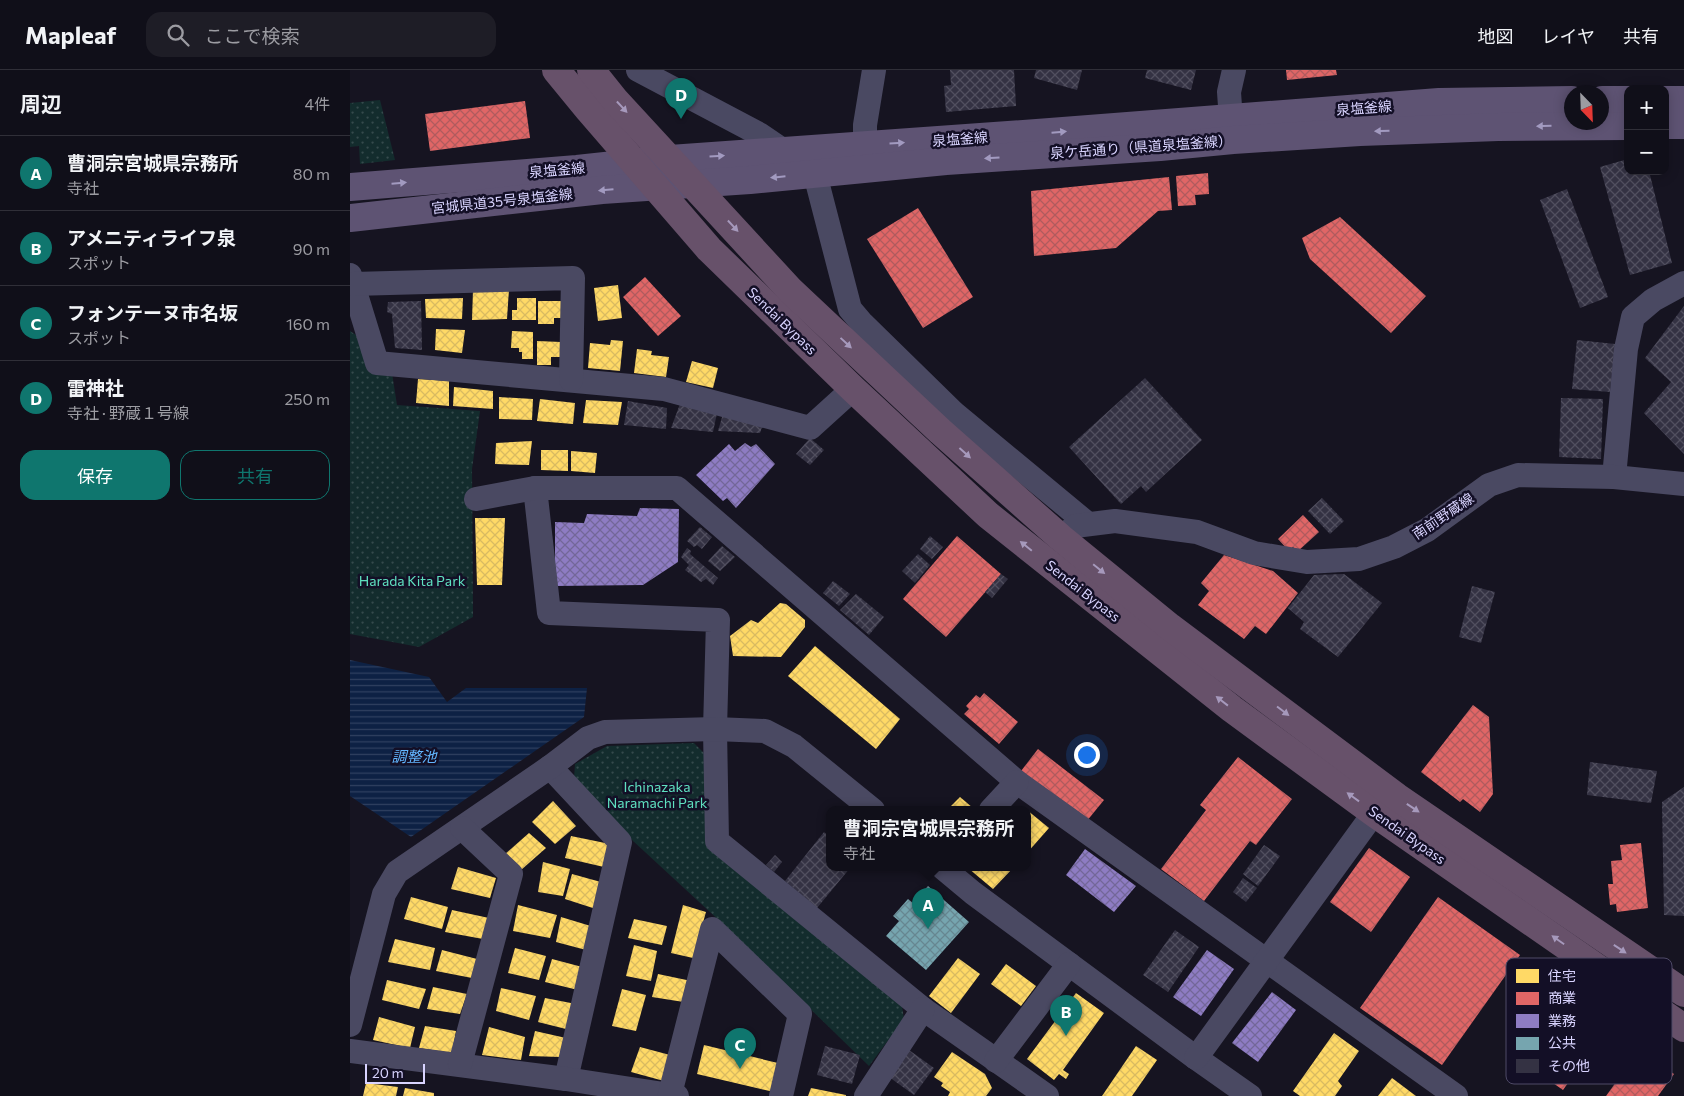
<!DOCTYPE html>
<html lang="ja">
<meta charset="utf-8">
<style>
body{margin:0;font-family:Commissioner,"Noto Sans JP",sans-serif;background:#1e1d26;color:#f1f3f6}
.controls{position:absolute;right:15px;top:15px;display:grid;overflow:hidden;border-radius:10px;box-shadow:0 2px 12px #0003}
.controls button{width:45px;height:45px;display:grid;place-items:center;padding:0;border:0;border-bottom:1px solid #302f38;background:#100f19;color:#f1f3f6;font:25px sans-serif}
.compass{position:absolute;left:1214px;top:15px;width:45px;height:45px;border-radius:50%;background:#100f19;box-shadow:0 2px 12px #0003;rotate:157deg}
.scale{position:absolute;left:15px;bottom:12px;width:60px;box-sizing:border-box;padding-left:5px;border:2px solid #d9d4ff;border-top:0;font-size:14px;line-height:18px;white-space:nowrap;color:#d9d4ff;-webkit-text-stroke:4px #130f26;paint-order:stroke}
.you{position:absolute;left:736px;top:684px;width:18px;height:18px;margin:-12px;border:4px solid #fff;border-radius:50%;background:#1a73e8;box-shadow:0 0 0 8px #1a73e833}
.badge{display:grid;place-items:center;width:32px;height:32px;border-radius:50%;background:#0f766e;color:#fff;font-size:16px;font-weight:700}
.pin{position:absolute;translate:-50% -41px;filter:drop-shadow(0 1px 2px #0008)}
.pin::after{content:'';position:absolute;top:26px;width:18px;height:15px;background:inherit;clip-path:polygon(0 0,100% 0,50% 100%)}
.popup{position:absolute;left:476px;top:736px;width:205px;height:65px;box-sizing:border-box;display:grid;place-content:center;border-radius:10px;background:#100f19;filter:drop-shadow(0 1px 4px #0005);font-size:16px;white-space:nowrap;color:#9c9ca2}
.popup b{font-size:19px;color:#f1f3f6}
.popup::after{content:'';position:absolute;left:50%;top:100%;margin-left:-10px;border:10px solid transparent;border-top-color:#100f19}
.list{margin:0;padding:0;list-style:none}
h2{display:flex;justify-content:space-between;align-items:center;height:65px;margin:0;padding:0 20px;font-size:21px}
h2 small{font-size:16px;font-weight:400;color:#9c9ca2}
.list li{display:grid;grid-template-columns:32px 1fr auto;gap:15px;align-items:center;box-sizing:border-box;height:75px;padding:0 20px;border-top:1px solid #302f38}
.list b{display:block;font-size:19px;white-space:nowrap}
.list p{margin:0;font-size:16px;white-space:nowrap;color:#9c9ca2}
.list em{font-size:16px;font-style:normal;color:#9c9ca2}
.actions{display:flex;gap:10px;padding:15px 20px}
.actions a{flex:1;padding:11px 0;border:1px solid #0f766e;border-radius:15px;text-align:center;font-size:18px;color:#0f766e}
.actions .main{background:#0f766e;color:#fff}
.icon{flex:none;width:28px;height:28px;fill:none;stroke:currentColor;stroke-width:2;stroke-linecap:round;stroke-linejoin:round}
.map{position:relative;flex:none;width:1334px;height:1026px;overflow:hidden}
header{display:flex;align-items:center;gap:30px;box-sizing:border-box;height:70px;padding:0 25px;background:#100f19;border-bottom:1px solid #302f38}
header strong{font-size:24px}
nav{display:flex;gap:28px;margin-inline-start:auto;font-size:18px}
.search{width:350px;height:45px;background:#1e1d26;display:flex;align-items:center;gap:12px;box-sizing:border-box;padding:0 18px;border-radius:15px;color:#9c9ca2;font-size:19px}
main{display:flex}
aside{flex:1;background:#100f19}
.map>svg:first-child{display:block}
</style>
<header>
<strong>Mapleaf</strong>
<div class="search"><svg class="icon" aria-label="search" viewBox="0 0 24 24"><circle cx="10" cy="10" r="6"/><path d="M15 15l6 6"/></svg>ここで検索</div>
<nav><a>地図</a><a>レイヤ</a><a>共有</a></nav>
</header>
<main>
<aside>
<h2>周辺<small>4件</small></h2>
<ul class="list">
<li><span class="badge">A</span><div><b>曹洞宗宮城県宗務所</b><p>寺社</p></div><em>80 m</em></li>
<li><span class="badge">B</span><div><b>アメニティライフ泉</b><p>スポット</p></div><em>90 m</em></li>
<li><span class="badge">C</span><div><b>フォンテーヌ市名坂</b><p>スポット</p></div><em>160 m</em></li>
<li><span class="badge">D</span><div><b>雷神社</b><p>寺社 · 野蔵１号線</p></div><em>250 m</em></li>
</ul>
<div class="actions"><a class="main">保存</a><a>共有</a></div>
</aside>
<div class="map">
<svg width="1334" height="1026" viewBox="0 0 1334 1026">
<defs>
<pattern id="park-dots" width="8" height="8" patternUnits="userSpaceOnUse" patternTransform="scale(1.25)"><rect width="8" height="8" fill="#132c2d"/><path d="M2 2h.1M6 6h.1" fill="none" stroke="#354a4c" stroke-width="1.8" stroke-linecap="round"/></pattern>
<pattern id="water-rules" width="6" height="5" patternUnits="userSpaceOnUse" patternTransform="scale(1.25)"><rect width="6" height="5" fill="#0d2144"/><path d="M0 2.5h6" fill="none" stroke="#304060"/></pattern>
<pattern id="homes-cross-hatch" width="8" height="8" patternUnits="userSpaceOnUse" patternTransform="scale(1.25)"><rect width="8" height="8" fill="#ffd966"/><path d="M0 0l8 8M0 8l8-8" fill="none" stroke="#d9ba61"/></pattern>
<pattern id="shops-cross-hatch" width="8" height="8" patternUnits="userSpaceOnUse" patternTransform="scale(1.25)"><rect width="8" height="8" fill="#e06666"/><path d="M0 0l8 8M0 8l8-8" fill="none" stroke="#b05b5e"/></pattern>
<pattern id="offices-cross-hatch" width="8" height="8" patternUnits="userSpaceOnUse" patternTransform="scale(1.25)"><rect width="8" height="8" fill="#8e7cc3"/><path d="M0 0l8 8M0 8l8-8" fill="none" stroke="#736799"/></pattern>
<pattern id="public-cross-hatch" width="8" height="8" patternUnits="userSpaceOnUse" patternTransform="scale(1.25)"><rect width="8" height="8" fill="#76a5af"/><path d="M0 0l8 8M0 8l8-8" fill="none" stroke="#668791"/></pattern>
<pattern id="building-cross-hatch" width="8" height="8" patternUnits="userSpaceOnUse" patternTransform="scale(1.25)"><rect width="8" height="8" fill="#343243"/><path d="M0 0l8 8M0 8l8-8" fill="none" stroke="#514f5f"/></pattern>
</defs>
<rect width="100%" height="100%" fill="#161421"/>
<g fill="url(#park-dots)">
<polygon points="30,30 45,90 10,94 9,76 0,77 0,33"/>
<polygon points="0,261 9,267 42,303 47,335 130,341 122,399 123,547 69,577 0,564"/>
<polygon points="344,673 355,684 358,771 552,936 554,949 519,996 374,855 282,770 224,708 225,694 257,676"/>
</g>
<polygon fill="url(#water-rules)" points="0,590 79,607 97,632 116,618 237,618 234,647 61,767 0,726"/>
<g fill="url(#homes-cross-hatch)">
<polygon points="268,215 272,248 248,251 244,218"/>
<polygon points="159,219 157,249 122,250 123,220"/>
<polygon points="113,228 112,249 76,248 75,229"/>
<polygon points="167,228 186,228 186,250 162,250 162,240 167,240"/>
<polygon points="188,231 211,231 211,248 204,248 204,254 188,254"/>
<polygon points="86,259 115,260 112,283 85,280"/>
<polygon points="162,261 183,262 183,289 172,289 172,282 169,282 169,278 161,278"/>
<polygon points="261,270 273,271 270,301 238,298 240,273 260,275"/>
<polygon points="187,271 211,272 211,287 201,287 201,295 187,295"/>
<polygon points="287,279 302,281 301,285 319,287 316,307 284,303"/>
<polygon points="342,291 368,298 363,318 336,312"/>
<polygon points="68,309 99,311 99,336 66,333"/>
<polygon points="104,317 143,321 143,339 103,336"/>
<polygon points="149,327 183,329 182,350 149,349"/>
<polygon points="190,329 225,333 223,354 187,351"/>
<polygon points="236,330 272,332 268,355 233,353"/>
<polygon points="182,371 179,395 145,394 146,373"/>
<polygon points="191,380 218,380 218,401 191,400"/>
<polygon points="221,381 247,383 245,403 221,401"/>
<polygon points="125,448 155,448 152,515 127,515"/>
<polygon points="430,533 436,534 455,550 455,557 431,587 383,586 380,566 401,550 408,553"/>
<polygon points="465,576 550,649 526,679 438,606"/>
<polygon points="610,727 623,738 621,740 597,740"/>
<polygon points="203,731 226,756 205,774 182,752"/>
<polygon points="677,740 699,758 677,783"/>
<polygon points="179,763 196,778 171,800 155,784"/>
<polygon points="221,766 260,774 254,797 215,788"/>
<polygon points="193,792 220,799 213,826 188,822"/>
<polygon points="108,797 146,808 140,828 101,819"/>
<polygon points="618,798 663,798 643,819"/>
<polygon points="222,804 258,814 249,840 215,829"/>
<polygon points="61,827 98,837 92,859 54,849"/>
<polygon points="168,835 207,845 200,868 163,861"/>
<polygon points="333,835 356,842 343,888 321,883"/>
<polygon points="102,840 139,848 133,869 95,862"/>
<polygon points="211,847 244,857 236,880 206,872"/>
<polygon points="284,849 317,856 312,875 278,868"/>
<polygon points="45,869 85,878 80,900 38,892"/>
<polygon points="284,875 307,881 301,911 276,906"/>
<polygon points="165,878 196,886 189,910 158,903"/>
<polygon points="92,880 127,889 122,908 86,901"/>
<polygon points="608,888 630,904 601,943 579,926"/>
<polygon points="202,889 236,898 228,920 195,912"/>
<polygon points="656,894 686,916 671,936 641,914"/>
<polygon points="308,904 346,912 340,933 302,927"/>
<polygon points="37,910 76,919 69,939 32,930"/>
<polygon points="83,917 117,924 110,944 77,939"/>
<polygon points="151,918 186,926 179,950 146,941"/>
<polygon points="272,919 296,925 286,961 262,956"/>
<polygon points="726,923 754,943 713,1000 719,1004 716,1009 709,1004 704,1010 677,989"/>
<polygon points="195,928 226,934 220,960 188,952"/>
<polygon points="29,947 65,957 60,978 23,970"/>
<polygon points="75,956 106,961 102,983 69,978"/>
<polygon points="139,957 175,967 171,990 132,985"/>
<polygon points="185,961 216,968 210,987 179,986"/>
<polygon points="984,963 1009,981 988,1011 992,1016 985,1026 950,1026 943,1021"/>
<polygon points="354,975 432,994 424,1022 347,1004"/>
<polygon points="786,976 807,990 782,1026 752,1026"/>
<polygon points="290,977 320,985 314,1011 281,1002"/>
<polygon points="602,982 635,1004 642,1018 636,1026 598,1026 600,1022 591,1016 593,1013 584,1007"/>
<polygon points="1042,1008 1066,1026 1028,1026"/>
<polygon points="16,1013 48,1017 46,1026 13,1026"/>
<polygon points="55,1018 84,1023 84,1026 53,1026"/>
<polygon points="461,1018 496,1025 496,1026 458,1026"/>
</g>
<g fill="url(#shops-cross-hatch)">
<polygon points="936,0 986,0 987,5 937,10"/>
<polygon points="175,31 180,68 80,81 75,44"/>
<polygon points="858,103 859,124 845,125 846,135 828,136 826,106"/>
<polygon points="819,107 822,140 808,141 766,178 684,186 681,121"/>
<polygon points="568,138 623,227 573,258 517,169"/>
<polygon points="990,147 1076,226 1041,263 960,189 952,168"/>
<polygon points="295,207 331,246 308,266 273,227"/>
<polygon points="953,445 969,462 947,482 943,477 939,481 928,469"/>
<polygon points="607,466 651,504 596,567 553,529"/>
<polygon points="874,485 923,501 948,523 916,564 905,556 894,569 848,535 859,521 851,513"/>
<polygon points="634,623 668,652 649,674 614,644 619,639 616,636 626,625 630,628"/>
<polygon points="1123,635 1139,647 1143,724 1130,742 1113,729 1110,732 1071,702"/>
<polygon points="688,679 754,730 736,752 671,701"/>
<polygon points="888,687 942,729 906,775 900,771 854,831 811,799 856,740 850,735"/>
<polygon points="1291,773 1298,838 1267,842 1266,834 1260,835 1258,814 1263,814 1261,791 1272,790 1270,775"/>
<polygon points="1019,778 1060,807 1021,862 980,832"/>
<polygon points="1088,827 1170,885 1092,995 1010,938"/>
<polygon points="1229,943 1255,961 1213,1020 1187,1002"/>
<polygon points="1290,979 1324,1004 1308,1026 1256,1026"/>
</g>
<g fill="url(#offices-cross-hatch)">
<polygon points="395,373 401,377 406,374 425,394 386,438 377,428 373,431 346,405 379,374 385,381"/>
<polygon points="290,438 329,439 328,492 293,515 205,516 205,452 234,453 237,444 287,446"/>
<polygon points="735,779 786,816 764,842 716,805"/>
<polygon points="857,880 884,899 851,946 823,927"/>
<polygon points="922,922 946,940 908,992 882,973"/>
</g>
<polygon fill="url(#public-cross-hatch)" points="578,816 619,852 576,900 536,866 549,851 543,846 558,829 563,833"/>
<g fill="url(#building-cross-hatch)">
<polygon points="600,0 664,0 666,36 596,42 594,16 601,15"/>
<polygon points="686,0 732,0 727,20 684,8"/>
<polygon points="797,0 846,0 841,20 795,8"/>
<polygon points="1278,89 1278,101 1299,101 1322,193 1280,205 1250,97"/>
<polygon points="1217,119 1258,227 1230,238 1190,130"/>
<polygon points="71,231 72,280 45,278 42,244 37,242 38,232"/>
<polygon points="1334,236 1334,384 1294,343 1321,312 1295,288"/>
<polygon points="1227,270 1265,274 1260,322 1222,319"/>
<polygon points="795,308 852,370 796,422 791,416 771,434 719,377"/>
<polygon points="1211,328 1253,329 1251,389 1209,387"/>
<polygon points="278,331 317,338 316,359 274,355"/>
<polygon points="330,334 367,343 363,362 321,358"/>
<polygon points="373,344 413,354 410,363 368,361"/>
<polygon points="460,368 474,380 460,395 446,384"/>
<polygon points="972,428 994,451 980,464 958,441"/>
<polygon points="350,457 362,467 352,479 347,475 344,477 337,471"/>
<polygon points="580,466 593,477 582,489 570,479"/>
<polygon points="372,476 385,487 370,501 358,491"/>
<polygon points="337,478 341,481 340,484 368,508 363,515 356,509 351,512 335,500 339,495 331,487"/>
<polygon points="568,484 580,495 565,513 552,501"/>
<polygon points="651,504 658,509 642,528 635,522"/>
<polygon points="994,504 1032,533 988,587 950,559 954,552 938,538 964,505"/>
<polygon points="483,511 500,524 489,536 473,523"/>
<polygon points="1122,516 1145,522 1131,573 1109,567"/>
<polygon points="506,524 534,547 519,565 490,540"/>
<polygon points="1240,692 1307,701 1301,733 1237,725"/>
<polygon points="1334,717 1334,846 1314,845 1312,732"/>
<polygon points="474,762 479,766 479,798 500,798 467,838 435,811"/>
<polygon points="914,775 930,786 908,816 893,804"/>
<polygon points="425,785 432,792 424,802 416,795"/>
<polygon points="893,808 907,818 896,832 883,822"/>
<polygon points="825,860 849,877 818,922 793,905"/>
<polygon points="475,976 510,985 502,1014 467,1005"/>
<polygon points="559,980 584,998 564,1025 539,1007"/>
</g>
<g fill="none" stroke-linecap="round" stroke-linejoin="round">
<g stroke="#4a4962" stroke-width="24">
<polyline points="288,0 409,64 434,81"/>
<polyline points="882,65 879,22 884,0"/>
<polyline points="515,75 515,55 524,0"/>
<polyline points="465,104 500,239 511,252 604,343 738,454"/>
<polyline points="0,205 27,293 314,319 460,358 503,319"/>
<polyline points="3,214 223,208 221,310"/>
<polyline points="1264,407 1276,279 1283,247 1303,230 1334,213"/>
<polyline points="185,418 199,543 368,550 365,659 367,771 573,939 697,1026"/>
<polyline points="126,429 185,418 327,418 667,712 1106,1026"/>
<polyline points="711,468 725,456 765,451 847,462 904,483 957,492 1009,489 1044,477 1077,460 1139,415 1168,405 1264,407 1334,414"/>
<polyline points="200,697 270,772 216,1009"/>
<polyline points="641,740 667,712"/>
<polyline points="593,798 623,823 846,988 900,1026"/>
<polyline points="0,955 34,824 47,802 200,697 238,668 255,662 365,659 415,661 444,676 523,740"/>
<polyline points="0,981 216,1009 327,1026"/>
<polyline points="846,988 1024,743"/>
<polyline points="646,991 719,894"/>
<polyline points="110,994 161,804 112,758"/>
<polyline points="320,1024 362,859 450,944 431,1026"/>
<polyline points="516,1026 573,939"/>
</g>
<g stroke="#5e5373" stroke-width="28">
<polyline points="1252,30 1278,30"/>
<polyline points="1315,30 1334,30"/>
<polyline points="1315,55 1334,55"/>
<polyline points="0,117 227,99 320,89 700,62 1089,32 1222,30"/>
<polyline points="0,148 252,120 400,110 596,91 810,77 883,70 1010,62 1148,57 1278,56"/>
</g>
<g stroke="#67516a" stroke-width="28">
<polyline points="206,0 238,39 359,179 503,319 638,445 882,639 1024,743 1334,958"/>
<polyline points="241,0 265,30 440,220 590,361 711,468 820,557 1047,727 1334,923"/>
</g>
</g>
<defs><path id="oneway-solid" d="M-6-.8H1V-3.2L6.5 0L1 3.2V.8H-6Z" transform="scale(1.25)"/></defs>
<g fill="#a699bc">
<use href="#oneway-solid" transform="translate(272 37) rotate(47)"/>
<use href="#oneway-solid" transform="translate(383 156) rotate(47)"/>
<use href="#oneway-solid" transform="translate(496 273) rotate(43)"/>
<use href="#oneway-solid" transform="translate(615 383) rotate(42)"/>
<use href="#oneway-solid" transform="translate(676 476) rotate(-141)"/>
<use href="#oneway-solid" transform="translate(749 499) rotate(39)"/>
<use href="#oneway-solid" transform="translate(872 631) rotate(-142)"/>
<use href="#oneway-solid" transform="translate(933 641) rotate(37)"/>
<use href="#oneway-solid" transform="translate(1003 727) rotate(-144)"/>
<use href="#oneway-solid" transform="translate(1063 738) rotate(34)"/>
<use href="#oneway-solid" transform="translate(1208 870) rotate(-145)"/>
<use href="#oneway-solid" transform="translate(1270 879) rotate(34)"/>
</g>
<g fill="#a29ac0">
<use href="#oneway-solid" transform="translate(1194 56) rotate(179)"/>
<use href="#oneway-solid" transform="translate(1032 61) rotate(178)"/>
<use href="#oneway-solid" transform="translate(709 62) rotate(-5)"/>
<use href="#oneway-solid" transform="translate(547 73) rotate(-4)"/>
<use href="#oneway-solid" transform="translate(367 86) rotate(-4)"/>
<use href="#oneway-solid" transform="translate(642 88) rotate(176)"/>
<use href="#oneway-solid" transform="translate(428 107) rotate(174)"/>
<use href="#oneway-solid" transform="translate(49 113) rotate(-5)"/>
<use href="#oneway-solid" transform="translate(256 120) rotate(175)"/>
</g>
<g text-anchor="middle" stroke-width="5" stroke-linejoin="round" paint-order="stroke">
<g font-size="14" fill="#d9d4ff" stroke="#130f26">
<text transform="translate(1014 38) rotate(-4)" y="5">泉塩釜線</text>
<text transform="translate(610 69) rotate(-4)" y="5">泉塩釜線</text>
<text transform="translate(791 77) rotate(-4)" y="5">泉ケ岳通り（県道泉塩釜線）</text>
<text transform="translate(207 100) rotate(-5)" y="5">泉塩釜線</text>
<text transform="translate(152 131) rotate(-6)" y="5">宮城県道35号泉塩釜線</text>
<text transform="translate(432 251) rotate(44)" y="5">Sendai Bypass</text>
<text transform="translate(1093 446) rotate(-34)" y="5">南前野蔵線</text>
<text transform="translate(733 521) rotate(38)" y="5">Sendai Bypass</text>
<text transform="translate(1057 765) rotate(35)" y="5">Sendai Bypass</text>
</g>
<g font-size="14" fill="#5fe0c0" stroke="#130f26">
<text x="62" y="516">Harada Kita Park</text>
<text x="307" y="722">Ichinazaka<tspan x="307" dy="16">Naramachi Park</tspan></text>
</g>
<g font-size="15" font-style="italic" fill="#62b6ff" stroke="#130f26">
<text x="64" y="692">調整池</text>
</g>
</g>
<rect x="1156" y="888" width="166" height="126" rx="8" fill="#130f26" stroke="#4e4a67" stroke-width="1"/>
<rect x="1166" y="899" width="23" height="14" fill="#ffd966"/>
<rect x="1166" y="922" width="23" height="13" fill="#e06666"/>
<rect x="1166" y="944" width="23" height="14" fill="#8e7cc3"/>
<rect x="1166" y="967" width="23" height="13" fill="#76a5af"/>
<rect x="1166" y="989" width="23" height="14" fill="#343243"/>
<g font-size="14" fill="#d9d4ff">
<text x="1198" y="911">住宅</text>
<text x="1198" y="933">商業</text>
<text x="1198" y="956">業務</text>
<text x="1198" y="978">公共</text>
<text x="1198" y="1001">その他</text>
</g>
</svg>
<div class="controls">
<button>+</button>
<button>−</button>
</div>
<svg class="compass" viewBox="-18 -18 36 36"><path d="M0-13l5 13h-10z" fill="#e53935"/><path d="M0 13l5-13h-10z" fill="#9c9ca2"/></svg>
<div class="scale">20 m</div>
<div class="you"></div>
<div class="pin badge" style="left:578px;top:859px">A</div>
<div class="popup"><b>曹洞宗宮城県宗務所</b>寺社</div>
<div class="pin badge" style="left:716px;top:966px">B</div>
<div class="pin badge" style="left:390px;top:999px">C</div>
<div class="pin badge" style="left:331px;top:49px">D</div>
</div>
</main>
